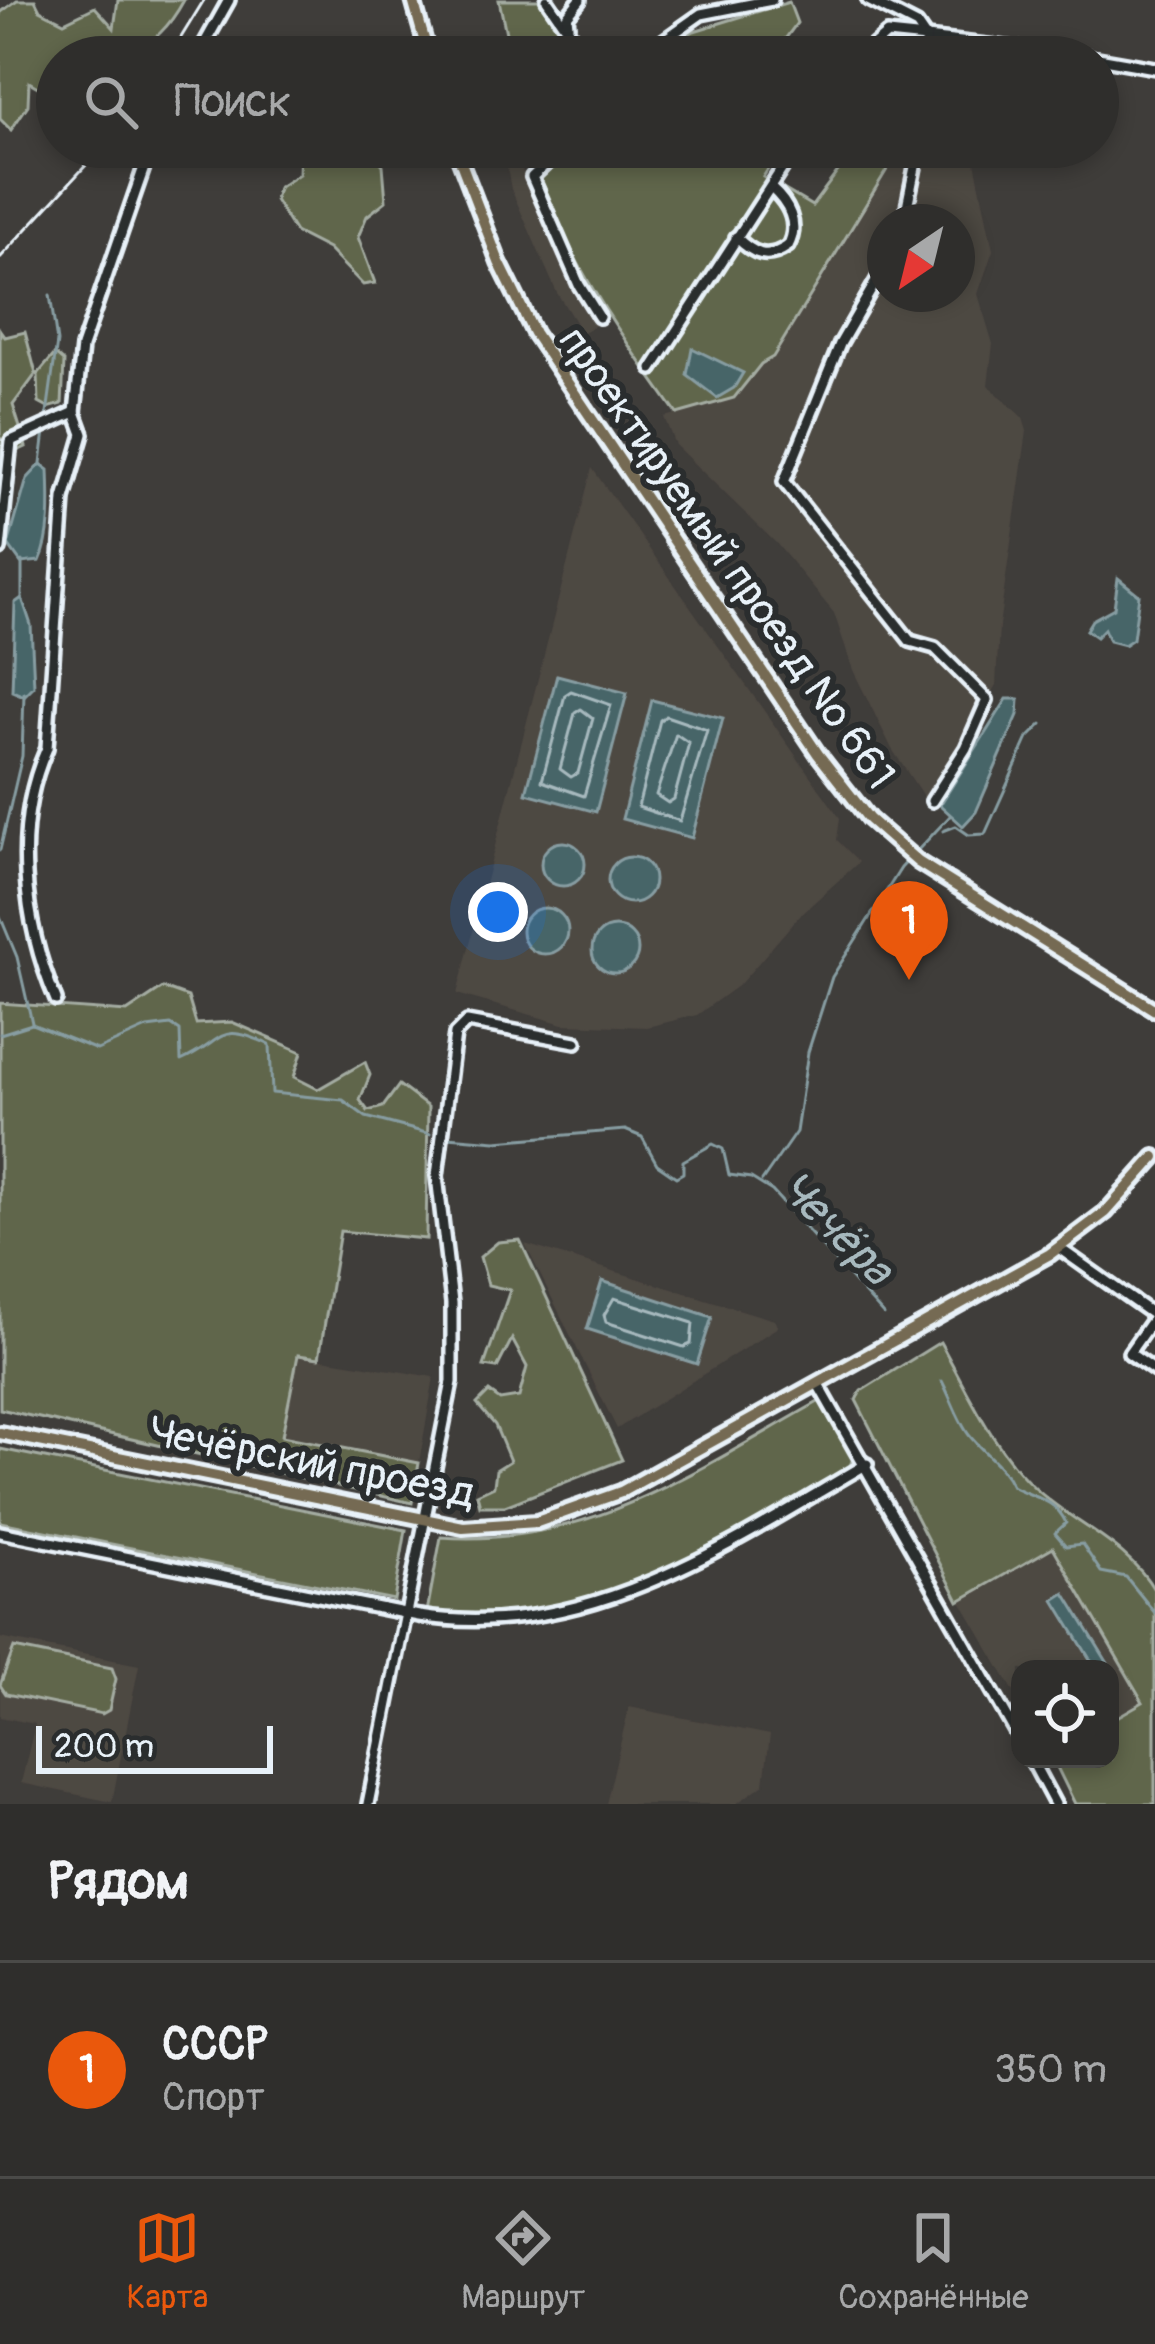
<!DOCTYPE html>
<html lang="ru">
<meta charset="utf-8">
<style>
body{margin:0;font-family:Pangolin,sans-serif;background:#3b3a38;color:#f1f3f6}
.controls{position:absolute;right:36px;bottom:36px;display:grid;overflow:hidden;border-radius:24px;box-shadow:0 6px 18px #0003}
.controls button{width:108px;height:108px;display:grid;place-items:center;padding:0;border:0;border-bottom:3px solid #4a4a48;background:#2f2e2c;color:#f1f3f6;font:60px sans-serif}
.compass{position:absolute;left:867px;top:204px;width:108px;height:108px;border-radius:50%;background:#2f2e2c;box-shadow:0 6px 18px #0003;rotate:215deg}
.scale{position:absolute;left:36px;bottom:30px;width:237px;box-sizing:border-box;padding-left:12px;border:6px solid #e8f1f8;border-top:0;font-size:33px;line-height:42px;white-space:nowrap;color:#e8f1f8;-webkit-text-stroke:9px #2a2d2e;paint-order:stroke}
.you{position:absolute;left:498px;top:912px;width:42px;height:42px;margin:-30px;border:9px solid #fff;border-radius:50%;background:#1a73e8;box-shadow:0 0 0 18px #1a73e833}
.badge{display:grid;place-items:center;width:78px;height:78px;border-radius:50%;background:#ea580c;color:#fff;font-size:39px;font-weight:700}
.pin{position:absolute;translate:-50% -99px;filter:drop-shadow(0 3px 6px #0008)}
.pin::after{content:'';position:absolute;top:63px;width:42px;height:36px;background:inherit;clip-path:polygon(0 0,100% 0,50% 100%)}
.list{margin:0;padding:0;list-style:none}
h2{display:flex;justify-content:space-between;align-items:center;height:156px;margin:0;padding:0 48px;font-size:51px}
h2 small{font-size:39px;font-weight:400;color:#a7a8a9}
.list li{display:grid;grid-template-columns:78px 1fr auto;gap:36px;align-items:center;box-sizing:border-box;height:216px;padding:0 48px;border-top:3px solid #4a4a48}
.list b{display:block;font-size:45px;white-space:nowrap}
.list p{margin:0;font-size:39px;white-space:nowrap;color:#a7a8a9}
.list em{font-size:39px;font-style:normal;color:#a7a8a9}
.icon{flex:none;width:66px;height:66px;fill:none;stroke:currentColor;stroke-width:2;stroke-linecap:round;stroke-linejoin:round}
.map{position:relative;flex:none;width:1155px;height:1804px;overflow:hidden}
.search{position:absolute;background:#2f2e2c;box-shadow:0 6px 18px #0003;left:36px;right:36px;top:36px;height:132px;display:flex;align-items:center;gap:30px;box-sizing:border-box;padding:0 42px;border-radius:66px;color:#a7a8a9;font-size:45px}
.sheet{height:372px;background:#2f2e2c}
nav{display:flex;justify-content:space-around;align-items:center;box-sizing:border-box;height:168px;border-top:3px solid #4a4a48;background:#2f2e2c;font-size:33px;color:#a7a8a9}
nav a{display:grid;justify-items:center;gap:6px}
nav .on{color:#ea580c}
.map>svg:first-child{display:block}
</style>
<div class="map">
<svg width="1155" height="1804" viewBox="0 0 1155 1804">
<rect width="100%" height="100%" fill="#3f3d3a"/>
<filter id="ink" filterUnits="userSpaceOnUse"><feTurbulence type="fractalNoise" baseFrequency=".00833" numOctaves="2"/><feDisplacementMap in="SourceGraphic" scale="24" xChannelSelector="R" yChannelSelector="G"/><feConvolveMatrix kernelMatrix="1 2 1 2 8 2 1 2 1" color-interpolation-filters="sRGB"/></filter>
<g filter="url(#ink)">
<g fill="#4e4842" fill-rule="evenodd">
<polygon points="503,147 518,147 523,172 573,286 596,325 582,333 557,293 511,189"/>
<path d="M 893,147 L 972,147 L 993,250 L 978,294 L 993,344 L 988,385 L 1023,418 L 1027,431 L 999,626 L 996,685 L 927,802 L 892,749 L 853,670 L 834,613 L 776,543 L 675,445 L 664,417 L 734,399 L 761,364 L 773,357 L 891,163 ZM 885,222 L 957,222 L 957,294 L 885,294 Z"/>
<polygon points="592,468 840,818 837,840 859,862 800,915 740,984 697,1015 647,1027 563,1024 457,994"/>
<polygon points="525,1244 774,1320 778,1327 617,1429"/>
<polygon points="298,1355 434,1377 419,1463 282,1437"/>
<polygon points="1053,1546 1143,1702 1110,1721 1110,1669 1020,1669 1020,1702 960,1599"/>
<polygon points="0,1638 139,1665 112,1802 21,1783 35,1724 0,1717"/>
<polygon points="629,1707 770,1735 764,1784 736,1804 606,1804"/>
</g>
<g fill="#61664c" stroke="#a4aca2" stroke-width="3">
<path d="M 17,0 L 35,0 L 40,10 L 64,22 L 95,7 L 114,28 L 118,0 L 184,0 C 152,59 118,57 57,57 L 57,98 L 29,82 L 28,105 L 11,130 L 0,119 L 0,13 Z"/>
<polygon points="499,0 539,0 580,57 511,57"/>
<polygon points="789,2 797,23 772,57 648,57 694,31"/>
<polygon points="325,147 342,158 340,147 369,147 383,165 386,201 367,216 358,237 375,283 363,285 328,249 295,232 275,200 278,188 299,174 300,149"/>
<path d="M 532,147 L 782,147 L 763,177 L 812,206 L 856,147 L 893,147 L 891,163 L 773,357 L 761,364 L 734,398 L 677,414 C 621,335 554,244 532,147 Z"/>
<polygon points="0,330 5,337 25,332 36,374 13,405 26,447 0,459"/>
<polygon points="55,354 64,362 62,404 48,408 39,403 38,374"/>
<polygon points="163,988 188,997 196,1024 232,1022 302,1052 294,1077 318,1089 365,1062 370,1075 360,1100 368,1111 383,1107 399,1085 428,1107 426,1239 340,1231 319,1358 298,1355 282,1436 419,1463 412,1503 0,1409 0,1003 127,1012"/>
<polygon points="520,1240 622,1460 505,1506 480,1506 477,1494 494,1486 496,1470 510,1461 495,1425 477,1404 489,1392 500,1400 519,1397 527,1367 512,1339 497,1368 484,1366 510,1290 488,1285 480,1257 498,1242"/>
<path d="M 940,1342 C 968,1391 993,1450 1036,1489 C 1075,1525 1128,1544 1155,1591 L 1155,1804 L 1075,1804 L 1053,1759 L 1110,1759 L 1110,1721 L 1143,1702 L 1053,1547 L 959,1601 L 856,1400 L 861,1391 Z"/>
<path d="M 820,1401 L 853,1458 L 848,1471 C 718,1541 583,1638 427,1612 L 441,1537 C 589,1548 696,1470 820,1401 Z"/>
<polygon points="0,1449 406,1530 394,1600 0,1522"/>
<polygon points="14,1648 112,1668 116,1679 109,1710 102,1714 6,1694 0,1685"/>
</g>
<g fill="#466568" stroke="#879da2" stroke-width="3">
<polygon points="692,348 743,373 734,388 717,398 687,375"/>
<path d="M 41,464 L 49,470 C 50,498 52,536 40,561 L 21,563 L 8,545 L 27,479 Z"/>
<polygon points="1118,578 1139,595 1133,639 1124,645 1109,641 1104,629 1096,637 1086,630 1092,620 1114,608"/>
<polygon points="22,598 31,625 34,686 24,696 12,691 15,603"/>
<polygon points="557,675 627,693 596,812 526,793"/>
<polygon points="1007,699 1019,699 1018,715 976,812 963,826 940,805"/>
<polygon points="652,700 723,718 692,838 622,819"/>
<circle cx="563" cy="864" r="22"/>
<circle cx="631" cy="880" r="23"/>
<circle cx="545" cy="931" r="23"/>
<circle cx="615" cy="950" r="23"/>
<polygon points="602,1281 712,1317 697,1364 587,1329"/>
<polygon points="1065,1593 1117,1678 1110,1682 1110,1669 1096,1669 1054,1600"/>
</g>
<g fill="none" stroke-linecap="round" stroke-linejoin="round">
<g stroke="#a7b9be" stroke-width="3">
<polygon points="571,691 611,705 584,796 542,781 565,695"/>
<polygon points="581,709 593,718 578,773 571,777 560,769 575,713"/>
<polygon points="666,716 707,730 680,821 638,807 660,720"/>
<polygon points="676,734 689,743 674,799 668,803 656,795"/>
<polygon points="614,1298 693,1323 691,1344 684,1347 606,1322 604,1315"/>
</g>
<g stroke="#879da2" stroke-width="3">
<polyline points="46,421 57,342 50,295"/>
<polyline points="41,463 45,431"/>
<polyline points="22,561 22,599"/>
<polyline points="943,831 956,826 969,835 985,834 1028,738 1042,724"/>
<polyline points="0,850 22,756 24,693"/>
<polyline points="0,916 17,957 32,1023"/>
<path d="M 0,1034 L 32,1024 L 97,1050 L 147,1028 L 171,1025 L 180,1031 L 181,1061 C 227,1040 217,1020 270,1045 L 272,1093 L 343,1100 L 366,1117 L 430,1134"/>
<polyline points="448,1137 496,1141 625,1130 642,1137 657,1164 676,1177 683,1173 683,1161 713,1144 723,1149 729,1175 751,1178 772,1191 884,1315"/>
<polyline points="762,1181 796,1132 808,1052 832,977 901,868 950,816"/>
<path d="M 942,1381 C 951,1398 958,1421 969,1435 C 985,1455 1001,1463 1012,1486 C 1033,1498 1055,1498 1066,1523 L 1055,1533 L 1066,1546 L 1082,1544 L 1101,1572 L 1126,1577 L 1155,1613"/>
</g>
<g stroke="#e8f1f8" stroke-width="18">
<g id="minor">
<polyline points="547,0 586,57"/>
<polyline points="868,0 917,25 926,38 1092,57"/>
<polyline points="568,26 567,16 580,0"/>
<polyline points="197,57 229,0"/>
<polyline points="640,57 701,14 772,0"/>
<polyline points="860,57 887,34 926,38 926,57"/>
<polyline points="1098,58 1155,68"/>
<polyline points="564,147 532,177 579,285 599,317"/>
<polyline points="904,222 919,147"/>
<path d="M 736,237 C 753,254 767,261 788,246 C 800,224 788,203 771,188"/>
<polyline points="885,266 840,344 784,482 910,641 935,648 987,700 966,748 932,801"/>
<polyline points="652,369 796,147"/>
<polyline points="0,549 11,441 75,412"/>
<path d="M 56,1000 C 23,923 12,826 47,748 L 64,499 L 83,434 L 75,412 L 82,347 L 151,147"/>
<polyline points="1059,1248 1155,1316"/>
<polyline points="1155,1316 1129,1353 1155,1371"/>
<polyline points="818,1384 1020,1740"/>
<path d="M 0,1532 L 419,1616 C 586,1643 729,1544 867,1464"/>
<polyline points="1031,1759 1055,1804"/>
<polyline points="368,1804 452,1382 452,1303 437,1176 455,1034 467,1022 576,1042"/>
</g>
</g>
<g stroke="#e8f1f8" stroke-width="20">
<g id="major">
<polyline points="413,0 429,57"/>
<polyline points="455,147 499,262 534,333 818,754 869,819 918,862 1155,1010"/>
<polyline points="0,1433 463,1527 537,1522 621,1492 1050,1254 1106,1212 1155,1157"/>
</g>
</g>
<use href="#minor" stroke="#2a2d2e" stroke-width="9"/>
<use href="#major" stroke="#756b52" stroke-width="10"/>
<g stroke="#e8f1f8" stroke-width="3">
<polyline points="169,57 204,0"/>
<polyline points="0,258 103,147"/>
</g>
</g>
</g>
<g text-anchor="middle" stroke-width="12" stroke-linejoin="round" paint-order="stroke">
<g font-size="42" fill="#e8f1f8" stroke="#2a2d2e">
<text transform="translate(728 557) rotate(55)" y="15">проектируемый проезд № 661</text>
<text transform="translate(312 1461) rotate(11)" y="15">Чечёрский проезд</text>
</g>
<g font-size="45" font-style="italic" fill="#a7b9be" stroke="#2a2d2e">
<text transform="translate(837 1227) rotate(45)" y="16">Чечёра</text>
</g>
</g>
</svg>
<div class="controls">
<button><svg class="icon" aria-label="locate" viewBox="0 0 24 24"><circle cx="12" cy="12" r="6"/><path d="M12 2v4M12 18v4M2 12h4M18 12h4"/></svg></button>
</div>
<svg class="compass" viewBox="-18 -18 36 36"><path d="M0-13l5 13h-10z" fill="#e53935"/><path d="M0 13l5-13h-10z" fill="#a7a8a9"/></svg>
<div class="scale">200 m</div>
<div class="you"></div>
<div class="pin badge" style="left:909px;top:980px">1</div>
<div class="search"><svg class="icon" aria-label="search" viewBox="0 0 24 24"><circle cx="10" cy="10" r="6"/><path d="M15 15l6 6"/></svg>Поиск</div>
</div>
<section class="sheet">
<h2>Рядом<small></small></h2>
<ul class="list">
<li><span class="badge">1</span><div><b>СССР</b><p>Спорт</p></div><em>350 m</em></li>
</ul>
</section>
<nav>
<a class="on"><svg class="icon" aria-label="map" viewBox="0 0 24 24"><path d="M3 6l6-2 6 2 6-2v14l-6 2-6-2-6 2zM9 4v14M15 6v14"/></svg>Карта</a>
<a><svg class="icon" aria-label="directions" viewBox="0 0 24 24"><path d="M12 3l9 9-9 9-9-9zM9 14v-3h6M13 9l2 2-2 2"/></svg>Маршрут</a>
<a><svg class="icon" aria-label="saved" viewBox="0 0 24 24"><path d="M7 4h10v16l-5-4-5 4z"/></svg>Сохранённые</a>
</nav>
